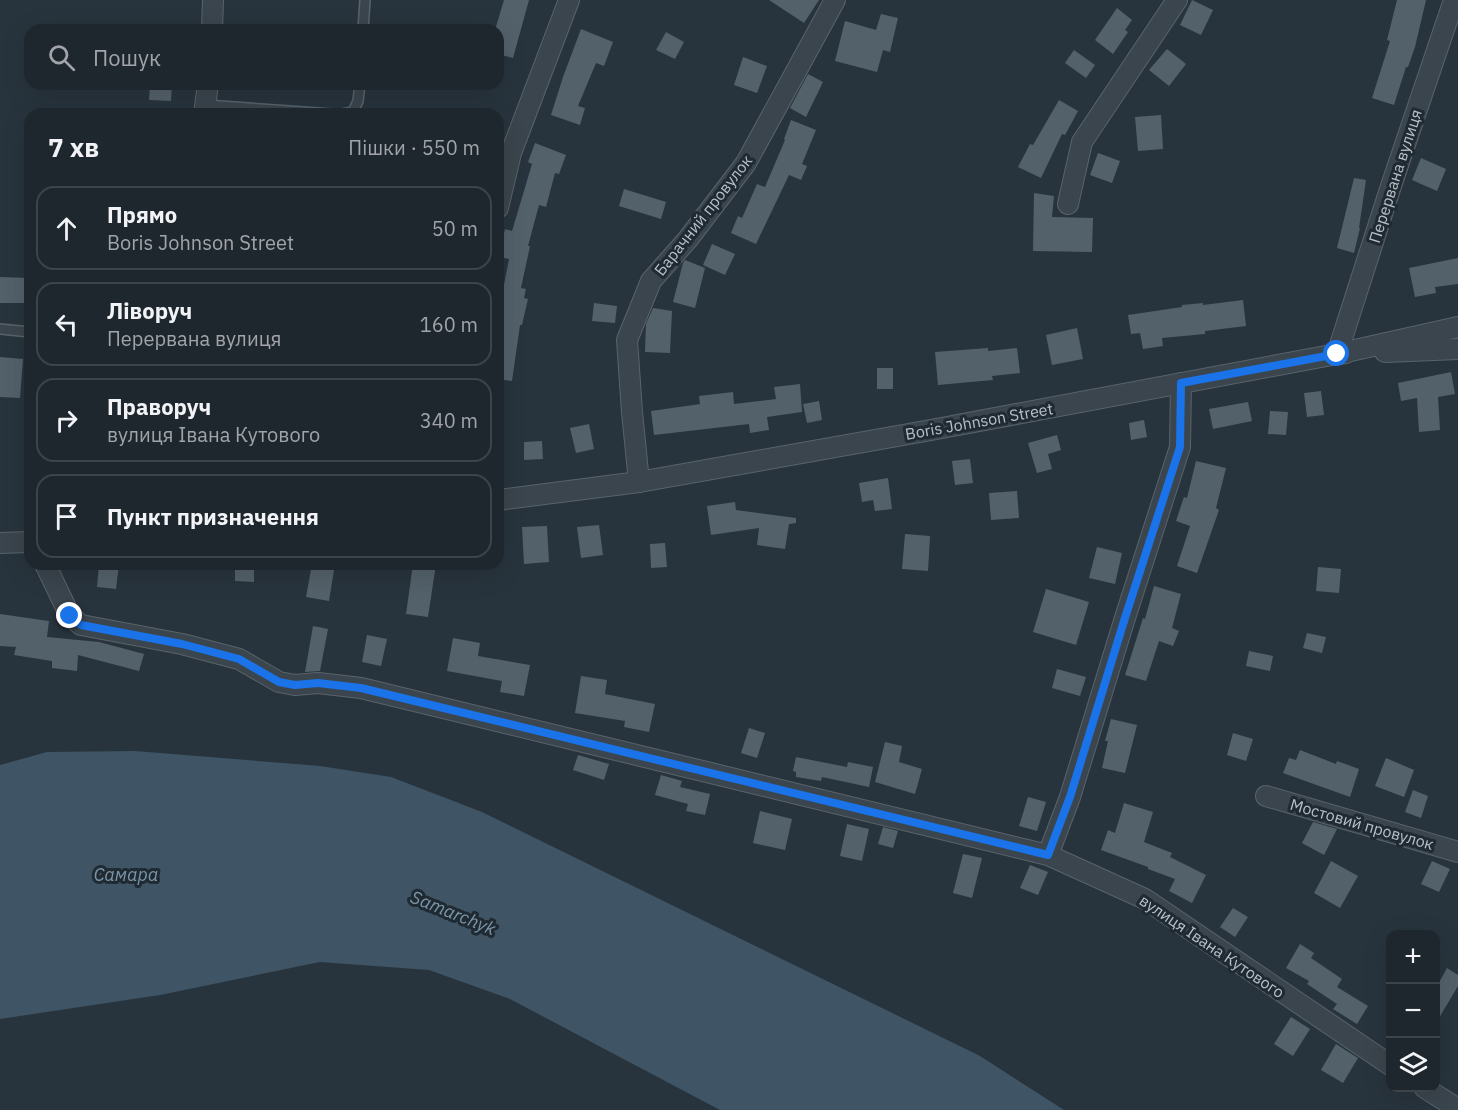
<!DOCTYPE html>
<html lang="uk">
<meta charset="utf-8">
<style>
body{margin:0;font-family:"IBM Plex Sans",sans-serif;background:#262f36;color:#f1f3f6}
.controls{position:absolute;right:18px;bottom:18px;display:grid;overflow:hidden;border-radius:12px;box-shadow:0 6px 24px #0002}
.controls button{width:54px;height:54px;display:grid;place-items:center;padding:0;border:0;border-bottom:2px solid #3c444a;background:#1e272e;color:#f1f3f6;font:30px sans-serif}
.stop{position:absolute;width:18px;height:18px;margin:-14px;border:4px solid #1a73e8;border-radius:50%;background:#fff}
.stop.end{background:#1a73e8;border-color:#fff;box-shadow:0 2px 6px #0008}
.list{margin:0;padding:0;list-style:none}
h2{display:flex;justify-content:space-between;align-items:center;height:78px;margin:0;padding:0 24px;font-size:26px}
h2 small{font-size:20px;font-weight:400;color:#a1a5aa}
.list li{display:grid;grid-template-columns:39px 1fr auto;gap:18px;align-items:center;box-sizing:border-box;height:84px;margin:0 12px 12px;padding:0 12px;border:2px solid #3c444a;border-radius:18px}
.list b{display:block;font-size:22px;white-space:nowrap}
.list p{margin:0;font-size:20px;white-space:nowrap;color:#a1a5aa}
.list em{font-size:20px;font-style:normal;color:#a1a5aa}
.icon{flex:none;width:33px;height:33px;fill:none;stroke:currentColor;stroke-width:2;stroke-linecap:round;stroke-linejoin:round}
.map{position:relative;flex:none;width:1458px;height:1110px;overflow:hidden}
.search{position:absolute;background:#1e272e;box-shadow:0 6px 24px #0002;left:24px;top:24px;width:480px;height:66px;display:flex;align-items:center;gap:15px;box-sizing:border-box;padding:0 21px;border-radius:18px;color:#a1a5aa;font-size:22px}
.panel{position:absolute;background:#1e272e;box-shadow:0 6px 24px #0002;left:24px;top:108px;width:480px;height:462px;border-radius:18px}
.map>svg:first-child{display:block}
</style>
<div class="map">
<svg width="1458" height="1110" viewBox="0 0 1458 1110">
<rect width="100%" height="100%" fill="#28343d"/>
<polygon fill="#3f5464" points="135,751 320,766 391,777 482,812 980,1056 1064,1110 720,1110 510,999 429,970 320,962 160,995 0,1019 0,765 47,752"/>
<g fill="#53616a">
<polygon points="504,0 529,0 513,58 498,54 498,30 495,30"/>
<polygon points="769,0 819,0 804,23"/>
<polygon points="1192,0 1213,10 1201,35 1180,25"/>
<polygon points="1397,0 1426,0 1415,47 1408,67 1406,67 1394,105 1372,98 1390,41 1387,40"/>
<polygon points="1117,8 1132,20 1125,30 1128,32 1113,54 1095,40"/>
<polygon points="881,14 898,18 890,52 883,50 877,72 835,61 845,21 876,30"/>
<polygon points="581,29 613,42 604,66 596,63 578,106 585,108 580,125 551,115 563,77"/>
<polygon points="666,32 684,42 675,59 656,50"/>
<polygon points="1167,49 1186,64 1169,86 1149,70"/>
<polygon points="1074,50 1095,65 1086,78 1065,63"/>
<polygon points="743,57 767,66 757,93 734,85"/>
<polygon points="808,74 823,82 806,117 790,108"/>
<polygon points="150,84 172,84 171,101 149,100"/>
<polygon points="1059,100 1078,111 1065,135 1062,134 1041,178 1018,167 1030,144 1033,145"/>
<polygon points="1161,115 1163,149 1138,151 1135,117"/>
<polygon points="791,120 816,130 802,164 807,166 801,180 789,175 756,244 731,233 738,216 742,218 757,184 765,187 785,140 784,139"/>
<polygon points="535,143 566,155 559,174 555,173 546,207 539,205 528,246 530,246 521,288 526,289 524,298 528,299 522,325 520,325 512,381 498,379 498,294 502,295 509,259 499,257 505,229 512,231 532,164 528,162"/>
<polygon points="1098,153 1120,161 1112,183 1090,175"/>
<polygon points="1421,158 1446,169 1437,191 1412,180"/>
<polygon points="1354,178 1366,180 1359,228 1360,228 1354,253 1337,248"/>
<polygon points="624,189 666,202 661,219 619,206"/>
<polygon points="1034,193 1054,196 1052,217 1093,218 1092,252 1033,251"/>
<polygon points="712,244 735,254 725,275 703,265"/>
<polygon points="1458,258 1458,284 1435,287 1436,293 1415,297 1409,268"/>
<polygon points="685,260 705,268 695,308 673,302 683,263"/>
<polygon points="0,277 30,278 30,303 0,303"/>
<polygon points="1243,300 1246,326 1205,331 1205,334 1162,338 1163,346 1143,349 1140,333 1131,334 1128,315 1182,307 1182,305 1203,303 1203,305"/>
<polygon points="594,303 617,306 615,323 592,321"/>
<polygon points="653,308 672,311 670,353 645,352 646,324"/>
<polygon points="1077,328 1083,359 1052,365 1046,335"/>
<polygon points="988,348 988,351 1017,348 1020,373 992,376 993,380 938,385 935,352"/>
<polygon points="0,357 23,359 20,398 0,397"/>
<rect x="877" y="368" width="16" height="21"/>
<polygon points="1451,372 1455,394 1438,397 1440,430 1419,432 1417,398 1401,401 1398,383"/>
<polygon points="800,384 802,412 767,417 769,430 750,433 749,424 654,435 651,411 700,404 699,396 733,392 734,404 776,399 774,387"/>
<polygon points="1321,391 1324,415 1307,417 1304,393"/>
<polygon points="819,401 822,420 807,423 803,404"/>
<polygon points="1248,402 1252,421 1213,429 1209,409"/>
<polygon points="1270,411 1288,412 1286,435 1268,434"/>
<polygon points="1144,420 1147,437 1131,440 1129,423"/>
<polygon points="589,424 594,449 576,453 570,428"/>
<polygon points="1057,435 1061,450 1048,454 1052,469 1037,473 1028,443"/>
<polygon points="542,441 543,459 524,460 524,442"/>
<polygon points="970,459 973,483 955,485 952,461"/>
<polygon points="1196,461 1226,468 1216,508 1219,510 1197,573 1177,566 1190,526 1176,521 1184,497 1187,498"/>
<polygon points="888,478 892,509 875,511 873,500 862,502 859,483"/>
<polygon points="1017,491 1019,518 991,520 989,493"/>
<polygon points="735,502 736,510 796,518 796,523 789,524 785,549 757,545 759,528 711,535 707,506"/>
<polygon points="599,525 603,555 581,558 577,527"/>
<polygon points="547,526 549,562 524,564 522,527"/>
<polygon points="905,534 930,536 928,571 902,569"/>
<polygon points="665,543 667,567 651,568 650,544"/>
<polygon points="1097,547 1122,553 1115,584 1089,578"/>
<polygon points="99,564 119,564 116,589 97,587"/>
<polygon points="235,564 254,564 254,582 235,581"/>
<polygon points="312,564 335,564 329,601 306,597"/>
<polygon points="413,564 436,564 428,617 406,614"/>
<polygon points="1318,567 1341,569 1339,593 1316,591"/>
<polygon points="1154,586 1181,594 1172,628 1179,631 1173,646 1159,641 1146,681 1125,675 1143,618 1145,619"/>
<polygon points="1046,589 1089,602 1076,645 1033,632"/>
<polygon points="0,614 49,621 47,637 99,642 144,654 139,671 78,655 77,671 52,668 52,661 14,655 16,647 0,646"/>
<polygon points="313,626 328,629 320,671 305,672"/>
<polygon points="1307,633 1326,637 1322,653 1303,648"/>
<polygon points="367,635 387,639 381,666 362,662"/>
<polygon points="453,638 480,643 478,656 530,665 524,696 500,692 502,681 447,671"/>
<polygon points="1249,651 1273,656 1270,671 1246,666"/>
<polygon points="1057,669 1086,677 1080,696 1052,688"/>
<polygon points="581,676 607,680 605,694 655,704 649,732 624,727 625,721 575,713"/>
<polygon points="1111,719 1137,725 1125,773 1102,768 1108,741 1105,741"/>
<polygon points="749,728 765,733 757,758 741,753"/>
<polygon points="1233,733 1253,739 1246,761 1227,755"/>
<polygon points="885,742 902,746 899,762 922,769 915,794 875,782"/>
<polygon points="1300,750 1336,764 1337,761 1359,769 1350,797 1283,773 1289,758 1296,760"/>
<polygon points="578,755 609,764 604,780 573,770"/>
<polygon points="796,757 847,767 848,762 873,767 869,787 822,777 821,781 796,777 796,772 793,771"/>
<polygon points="1386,758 1414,770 1404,797 1375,786"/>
<polygon points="661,775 682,781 680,787 710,794 705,815 686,811 688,804 655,795"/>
<polygon points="1413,790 1428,796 1421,818 1405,812"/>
<polygon points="1028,797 1046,802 1037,831 1019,826"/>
<polygon points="1124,803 1153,812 1144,842 1172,853 1170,857 1206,875 1192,903 1169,891 1175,879 1148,869 1148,867 1101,850 1108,830 1115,833"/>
<polygon points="760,811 792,819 785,850 753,843"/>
<polygon points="1313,822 1337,829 1324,855 1302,843"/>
<polygon points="847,824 869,829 862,861 840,856"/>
<polygon points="883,827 898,831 893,848 878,844"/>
<polygon points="963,854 982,858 972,898 953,893"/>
<polygon points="1331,861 1358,876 1340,908 1314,893"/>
<polygon points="1432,861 1450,869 1439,892 1421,884"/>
<polygon points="1030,865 1048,872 1038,895 1020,888"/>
<polygon points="1233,908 1248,917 1235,937 1220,927"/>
<polygon points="1300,944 1314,953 1311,958 1342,979 1337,987 1368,1006 1357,1024 1333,1009 1337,1004 1307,984 1309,981 1286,968"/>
<polygon points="1447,968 1458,975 1458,986 1436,1023 1436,988"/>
<polygon points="1291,1017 1310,1029 1293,1056 1274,1044"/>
<polygon points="1336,1044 1358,1058 1343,1083 1321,1070"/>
</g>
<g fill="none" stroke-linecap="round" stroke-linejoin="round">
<g stroke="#59636b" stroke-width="12">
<g id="service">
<polyline points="363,30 365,0"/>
<polyline points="206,105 332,114"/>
<polyline points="342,114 353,112 358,101 360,84"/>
<polyline points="0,329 30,332"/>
</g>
</g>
<g stroke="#59636b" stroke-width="22">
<g id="minor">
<polyline points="212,30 213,0"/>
<polyline points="204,114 208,84"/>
<polyline points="1068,204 1082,142 1177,0"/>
<polyline points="498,208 511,153 569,0"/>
<polyline points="1385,352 1458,349"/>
<polyline points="1346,353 1337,354 1391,186 1454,0"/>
<polyline points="639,482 632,412 627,340 651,281 688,239 746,163 835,0"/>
<polyline points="498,500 639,482 931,430 1337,354 1458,327"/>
<polyline points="0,543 30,542"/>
<polyline points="45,564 70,616 81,625 182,644 239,659 279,682 295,685 318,683 361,688 1048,855 1145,899 1390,1065"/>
<polyline points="1266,796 1458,852"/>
<polyline points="1048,855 1070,797 1124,621 1180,447 1181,383"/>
<polyline points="1425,1088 1458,1109"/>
</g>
</g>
<use href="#service" stroke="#3b454d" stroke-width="9"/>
<use href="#minor" stroke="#3b454d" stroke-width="20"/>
</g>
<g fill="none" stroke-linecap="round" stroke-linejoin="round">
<polyline stroke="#1a73e8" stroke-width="8" points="70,616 81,625 182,644 239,659 279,682 295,685 318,683 361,688 1048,855 1070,797 1124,621 1180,447 1181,383 1337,354"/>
</g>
<g text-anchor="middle" stroke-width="6" stroke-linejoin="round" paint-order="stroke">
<g font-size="16" fill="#b8c0c8" stroke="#202a32">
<text transform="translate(1395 176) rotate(-72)" y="6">Перервана вулиця</text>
<text transform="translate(703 215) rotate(-52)" y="6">Барачний провулок</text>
<text transform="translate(979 421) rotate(-10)" y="6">Boris Johnson Street</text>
<text transform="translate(1362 824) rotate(16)" y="6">Мостовий провулок</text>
<text transform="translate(1212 946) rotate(34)" y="6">вулиця Івана Кутового</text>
</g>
<g font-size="18" font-style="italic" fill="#7b95a8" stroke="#202a32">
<text x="126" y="881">Самара</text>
<text transform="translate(453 913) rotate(22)" y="6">Samarchyk</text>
</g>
</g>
</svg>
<div class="controls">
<button>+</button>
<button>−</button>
<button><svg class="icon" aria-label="layers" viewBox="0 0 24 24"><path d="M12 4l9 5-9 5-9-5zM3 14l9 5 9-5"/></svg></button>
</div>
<div class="stop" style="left:1337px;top:354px"></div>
<div class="stop end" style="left:70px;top:616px"></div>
<div class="search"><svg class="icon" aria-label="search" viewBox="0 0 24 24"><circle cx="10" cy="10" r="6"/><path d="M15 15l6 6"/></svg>Пошук</div>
<section class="panel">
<h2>7 хв<small>Пішки · 550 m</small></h2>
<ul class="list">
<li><svg class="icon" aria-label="ahead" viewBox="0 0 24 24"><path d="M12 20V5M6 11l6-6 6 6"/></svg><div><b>Прямо</b><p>Boris Johnson Street</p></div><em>50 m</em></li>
<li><svg class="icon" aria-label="left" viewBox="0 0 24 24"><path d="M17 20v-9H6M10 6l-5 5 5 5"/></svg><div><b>Ліворуч</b><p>Перервана вулиця</p></div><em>160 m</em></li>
<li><svg class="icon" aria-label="right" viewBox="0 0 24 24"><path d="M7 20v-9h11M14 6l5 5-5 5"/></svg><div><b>Праворуч</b><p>вулиця Івана Кутового</p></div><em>340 m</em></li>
<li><svg class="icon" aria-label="arrive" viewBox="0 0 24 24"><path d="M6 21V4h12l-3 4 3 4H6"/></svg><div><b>Пункт призначення</b></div></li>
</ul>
</section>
</div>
